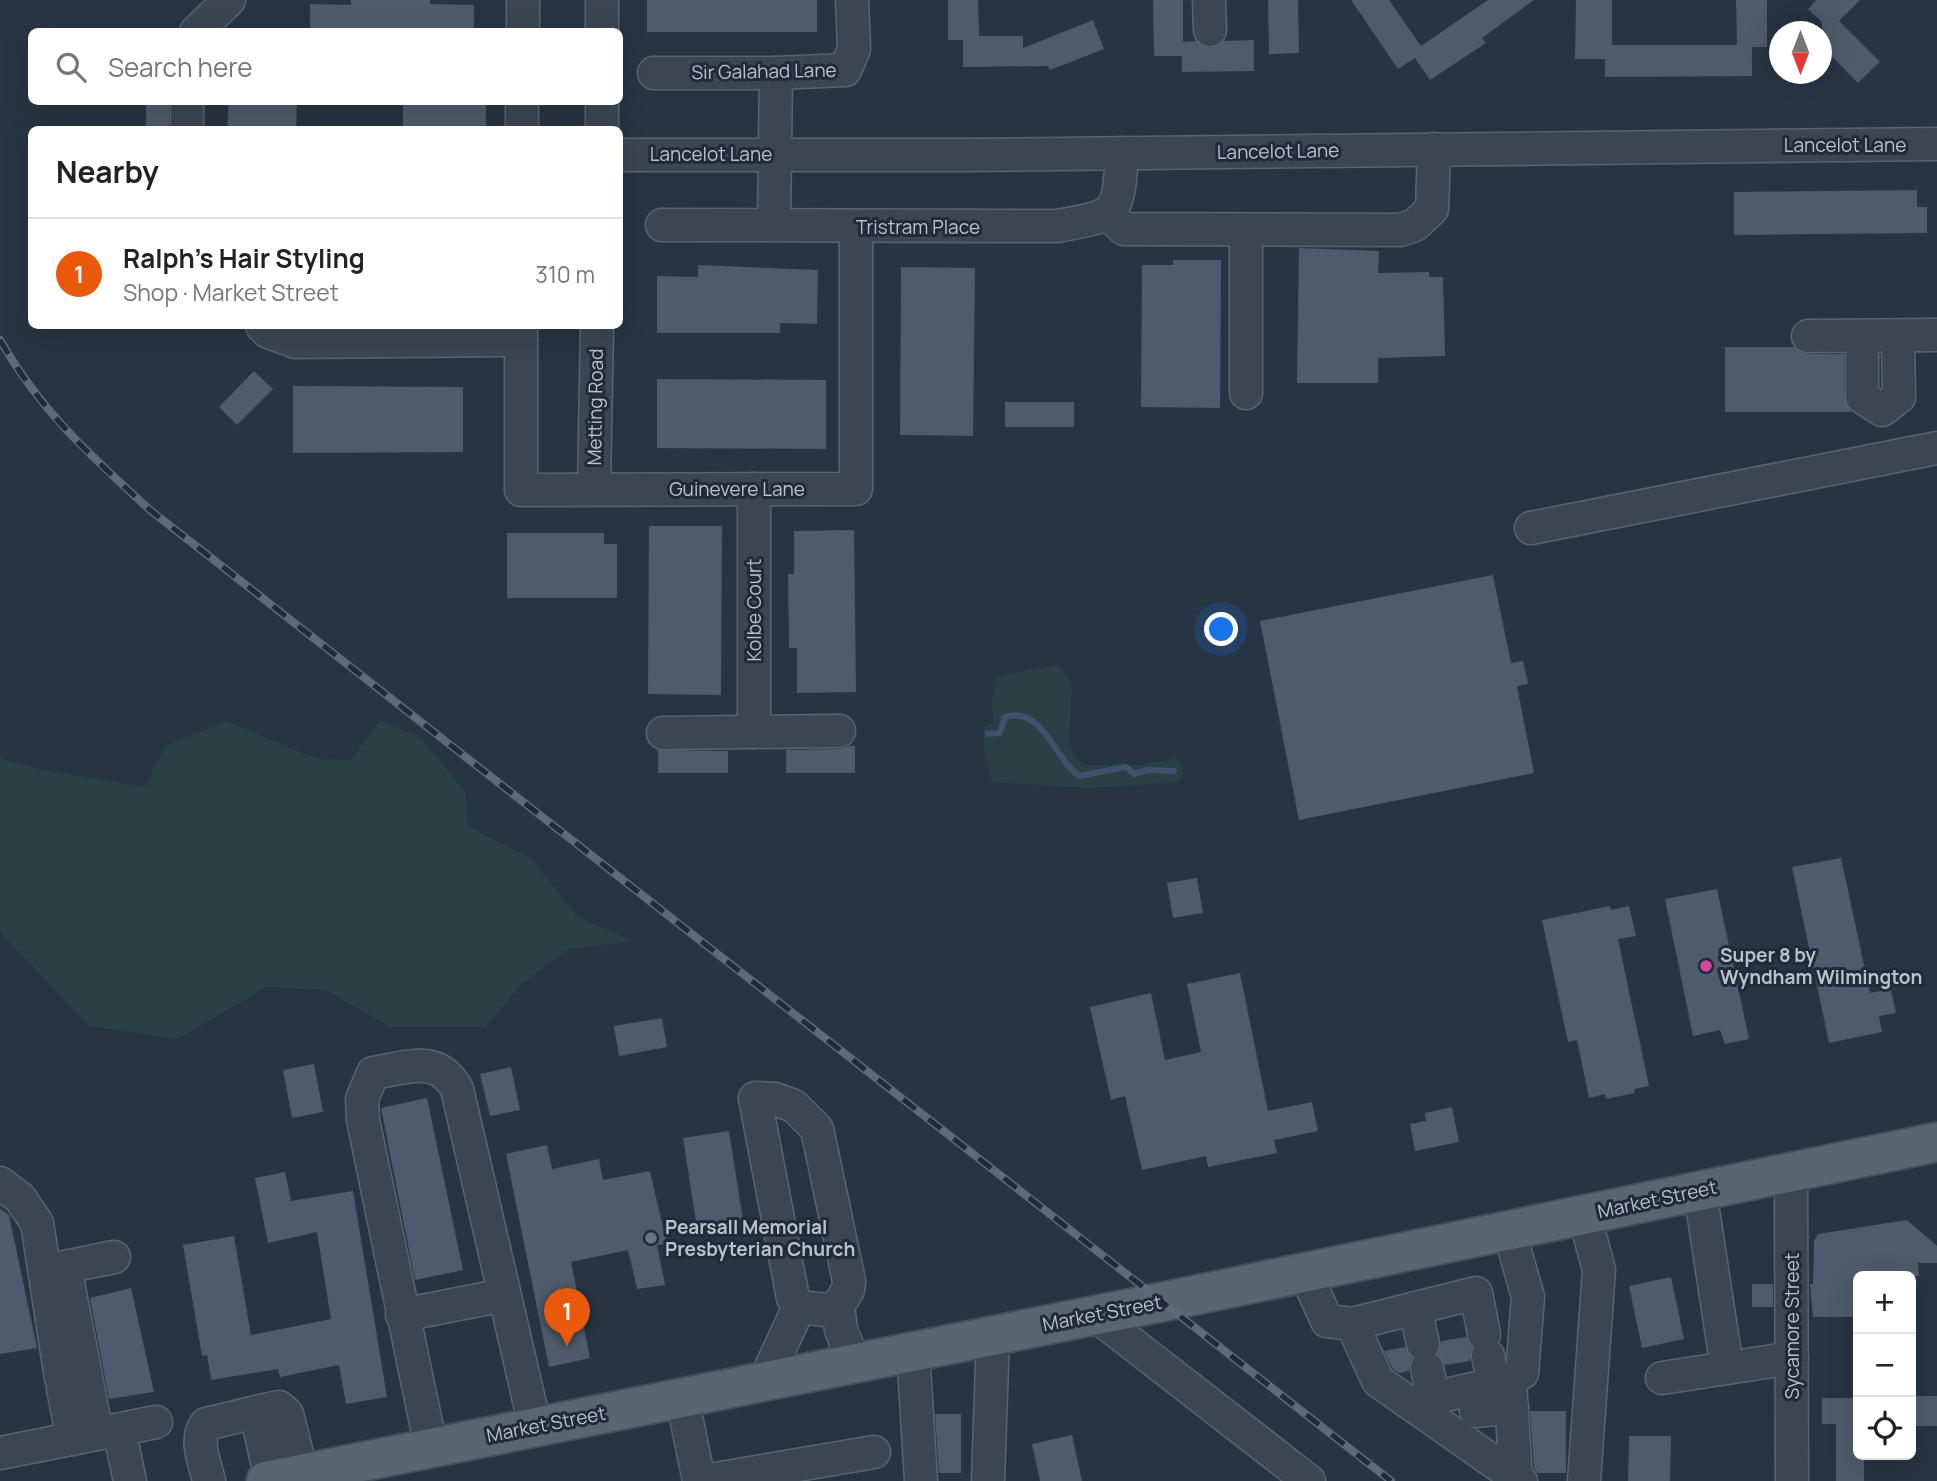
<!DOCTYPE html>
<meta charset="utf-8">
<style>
body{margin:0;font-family:Manrope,sans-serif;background:#f6f6f6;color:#222}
.controls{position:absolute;right:21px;bottom:21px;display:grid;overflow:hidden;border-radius:10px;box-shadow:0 7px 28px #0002}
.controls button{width:63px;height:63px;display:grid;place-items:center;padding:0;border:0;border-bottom:2px solid #e0e0e0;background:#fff;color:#222;font:35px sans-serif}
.compass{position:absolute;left:1769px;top:21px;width:63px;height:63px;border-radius:50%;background:#fff;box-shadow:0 7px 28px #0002;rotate:180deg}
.you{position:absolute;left:1222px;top:630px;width:24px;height:24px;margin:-18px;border:5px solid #fff;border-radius:50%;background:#1a73e8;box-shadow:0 0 0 10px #1a73e833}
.badge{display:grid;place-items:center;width:46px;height:46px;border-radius:50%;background:#ea580c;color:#fff;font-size:23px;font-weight:700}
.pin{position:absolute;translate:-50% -58px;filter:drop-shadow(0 2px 4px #0008)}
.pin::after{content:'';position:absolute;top:37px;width:24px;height:21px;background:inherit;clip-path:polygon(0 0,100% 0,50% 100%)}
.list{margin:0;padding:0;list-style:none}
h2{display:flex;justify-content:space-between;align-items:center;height:91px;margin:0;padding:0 28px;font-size:30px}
h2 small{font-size:23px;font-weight:400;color:#767676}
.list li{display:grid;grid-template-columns:46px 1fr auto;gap:21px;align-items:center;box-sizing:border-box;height:112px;padding:0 28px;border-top:2px solid #e0e0e0}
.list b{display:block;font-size:26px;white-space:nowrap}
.list p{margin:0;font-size:23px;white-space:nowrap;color:#767676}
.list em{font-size:23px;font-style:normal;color:#767676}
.icon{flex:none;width:38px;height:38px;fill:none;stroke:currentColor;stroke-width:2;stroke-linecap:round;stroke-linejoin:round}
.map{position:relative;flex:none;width:1937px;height:1481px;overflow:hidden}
.search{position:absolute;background:#fff;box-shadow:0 7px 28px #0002;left:28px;top:28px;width:595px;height:77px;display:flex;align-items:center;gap:18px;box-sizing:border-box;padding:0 24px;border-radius:10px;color:#767676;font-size:26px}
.panel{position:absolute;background:#fff;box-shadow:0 7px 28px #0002;left:28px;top:126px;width:595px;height:203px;border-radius:10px}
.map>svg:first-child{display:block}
</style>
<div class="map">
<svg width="1937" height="1481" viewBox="0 0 1937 1481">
<rect width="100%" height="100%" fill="#273443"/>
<g fill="#294144">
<polygon points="1058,665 1072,683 1069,742 1076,758 1086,765 1143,765 1177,758 1185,771 1179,782 1090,788 992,782 984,752 984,727 993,723 992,698 997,676"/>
<polygon points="380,720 421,738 466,793 468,826 532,859 578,917 633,941 569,949 522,984 485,1027 390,1027 326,990 266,987 178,1039 89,1026 0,932 0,758 37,769 144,787 166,746 226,721 317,759 351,760"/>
</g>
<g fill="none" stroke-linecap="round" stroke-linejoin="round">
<path stroke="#3d526c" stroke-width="6" d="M 988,734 L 1000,733 L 1005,717 C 1042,705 1056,761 1079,776 L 1126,767 L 1134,774 L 1148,770 L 1174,771"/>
</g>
<g fill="#4e5b6c">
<polygon points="351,0 430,0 430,4 474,5 474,32 310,32 310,4 351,5"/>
<rect x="647" y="0" width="170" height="32"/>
<polygon points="948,0 978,0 979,36 1023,36 1023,48 1093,20 1104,49 1050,70 1048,66 963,67 963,40 948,40"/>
<polygon points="1153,0 1183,0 1183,42 1196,41 1210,48 1224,41 1254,40 1254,71 1182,72 1182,56 1154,56"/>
<polygon points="1268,0 1298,0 1299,53 1269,54"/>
<polygon points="1351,0 1389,0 1421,46 1488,0 1534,0 1482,38 1486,43 1430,80 1415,58 1398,69"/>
<polygon points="1576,0 1612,0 1612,45 1737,45 1736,0 1767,0 1767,47 1752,47 1752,76 1605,77 1605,59 1575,59"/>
<polygon points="1816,0 1860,0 1839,21 1880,62 1858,83 1822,46 1822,22 1808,9"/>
<rect x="146" y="102" width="23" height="24"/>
<polygon points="229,102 297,102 296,130 227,130"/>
<polygon points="427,102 486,102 486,130 403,130 403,105 427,105"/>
<polygon points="1917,190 1917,207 1927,207 1927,233 1734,235 1734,192"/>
<polygon points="1299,248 1379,251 1378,273 1429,272 1429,277 1443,277 1445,356 1378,358 1378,383 1297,383"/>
<polygon points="1173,260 1221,260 1220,408 1141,407 1142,265 1173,265"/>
<polygon points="698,265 818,270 817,324 780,323 780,333 657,333 657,276 698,277"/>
<polygon points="901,267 975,268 973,436 900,435"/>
<polygon points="1725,347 1794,347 1807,354 1844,354 1844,397 1851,412 1725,412"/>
<polygon points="254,371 273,389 237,425 219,407"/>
<polygon points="657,379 826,380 826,449 657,448"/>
<polygon points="293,386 463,387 463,452 293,453"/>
<rect x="1005" y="402" width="69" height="25"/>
<polygon points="649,526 722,526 721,695 648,694"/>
<polygon points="854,530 856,692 797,693 797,648 789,648 788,574 794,574 794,531"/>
<polygon points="507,533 604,533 604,544 617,544 617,598 507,598"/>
<polygon points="1493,575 1511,663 1523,661 1528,684 1517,686 1534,773 1299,820 1260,621"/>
<polygon points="850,746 855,746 855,773 786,773 786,750 839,749"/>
<polygon points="658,750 728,751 728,773 658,773"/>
<polygon points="1841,858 1870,993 1891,989 1896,1013 1879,1016 1882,1032 1829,1043 1792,867"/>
<polygon points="1197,878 1203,913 1173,918 1167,883"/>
<polygon points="1717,889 1749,1039 1725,1044 1720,1030 1693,1036 1665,899"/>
<polygon points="1610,906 1611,910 1629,906 1636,936 1618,939 1649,1086 1634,1089 1635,1093 1606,1099 1605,1094 1589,1098 1577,1040 1568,1042 1542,920"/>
<polygon points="1240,973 1268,1111 1312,1102 1318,1131 1274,1140 1277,1153 1208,1167 1206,1156 1142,1170 1125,1096 1111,1100 1090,1007 1151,993 1165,1060 1201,1052 1187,984"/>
<polygon points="662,1018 667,1047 619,1056 614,1026"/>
<polygon points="314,1064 323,1112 292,1118 283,1070"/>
<polygon points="511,1067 520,1110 490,1116 480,1074"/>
<polygon points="427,1098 463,1270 415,1280 381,1108"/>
<polygon points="1452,1107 1459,1142 1415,1151 1410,1124 1426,1121 1425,1113"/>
<polygon points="729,1131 744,1227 698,1235 683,1138"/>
<polygon points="547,1145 552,1169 599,1159 603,1180 650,1171 667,1244 657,1245 665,1285 637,1289 628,1250 571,1262 590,1358 549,1367 506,1154"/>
<polygon points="285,1172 291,1201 353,1191 387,1397 346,1404 339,1365 280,1377 278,1369 211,1380 207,1355 202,1356 183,1245 234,1236 251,1335 331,1319 317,1232 268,1243 255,1178"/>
<polygon points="0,1209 9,1215 37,1348 0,1354"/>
<polygon points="1907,1220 1937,1246 1937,1263 1918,1263 1919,1276 1858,1276 1858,1317 1813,1317 1810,1284 1813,1284 1814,1241 1818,1234"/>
<polygon points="1671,1277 1684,1339 1642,1348 1629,1286"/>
<rect x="1752" y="1284" width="21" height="23"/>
<polygon points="131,1288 154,1392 109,1399 90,1298"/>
<polygon points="1466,1337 1472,1348 1470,1361 1445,1365 1438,1354 1441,1341"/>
<polygon points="1405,1347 1412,1358 1409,1371 1399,1373 1393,1369 1384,1351"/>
<rect x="1911" y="1396" width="26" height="30"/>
<polygon points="1822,1398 1858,1398 1858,1455 1864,1455 1864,1481 1836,1481 1836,1424 1822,1424"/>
<polygon points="1530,1411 1566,1411 1566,1473 1538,1473 1534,1468"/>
<polygon points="935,1414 961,1414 961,1473 939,1473"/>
<polygon points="1072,1435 1082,1481 1040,1481 1032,1444"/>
<polygon points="1629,1436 1671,1436 1670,1481 1628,1481"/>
</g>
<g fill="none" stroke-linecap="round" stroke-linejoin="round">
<g stroke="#5a6470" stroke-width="35">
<g id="minor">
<polyline points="1209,0 1210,30"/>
<polyline points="196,32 229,0"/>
<polyline points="523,32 523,0"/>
<polyline points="602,32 602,0"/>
<polyline points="654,73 776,73 845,70 854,49 852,0"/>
<polyline points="187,130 187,102"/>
<polyline points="522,130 522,102"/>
<polyline points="602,130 602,102"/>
<polyline points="620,155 965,155 1937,144"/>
<polyline points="1108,214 1124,229 1400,230 1415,225 1432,209 1434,149"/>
<polyline points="774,224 776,73"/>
<path d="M 662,225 L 1057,226 C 1119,215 1118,215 1122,153"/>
<polyline points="262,326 268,332 296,342 521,340"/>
<polyline points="521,326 521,490 856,489 856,227"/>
<polyline points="1808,336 1937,335"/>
<polyline points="1862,336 1862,397 1882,410 1899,397 1898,336"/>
<polyline points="1246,393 1246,230"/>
<polyline points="594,489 597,326"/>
<polyline points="754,489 754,732"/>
<polyline points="1531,528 1937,448"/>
<polyline points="663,733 839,731"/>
<polyline points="1791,1172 1792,1481"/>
<polyline points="0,1183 20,1198 37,1223 61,1378"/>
<polyline points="1700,1191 1727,1368"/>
<polyline points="1584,1214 1599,1270 1584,1481"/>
<polyline points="1305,1272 1327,1321 1352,1324 1378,1381 1521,1481"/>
<polyline points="838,1306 826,1310 799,1307 793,1298 755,1098 775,1099 794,1106 817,1129 849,1281 848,1290 838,1306 841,1330 854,1362"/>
<polyline points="1415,1308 1423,1344"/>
<polyline points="1094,1314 1309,1481"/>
<polyline points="402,1315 504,1295"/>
<polyline points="1352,1324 1476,1293 1484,1334"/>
<polyline points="913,1350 921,1481"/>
<polyline points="1427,1368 1433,1397"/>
<polyline points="1662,1378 1792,1358"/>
<polyline points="765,1380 799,1307"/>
<polyline points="1510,1380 1516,1480"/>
<polyline points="1494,1384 1510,1380 1522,1373 1528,1297 1509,1230"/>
<polyline points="63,1389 73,1439"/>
<polyline points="682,1397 699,1481"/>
<polyline points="1411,1403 1494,1384 1488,1356"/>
<polyline points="1476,1411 1512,1407"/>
<polyline points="119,1430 130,1481"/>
<polyline points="97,1434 65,1267 114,1257"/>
<path d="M 431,1447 L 363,1120 L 362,1099 L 373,1073 C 407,1068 437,1053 457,1089 L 535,1426"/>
<polyline points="0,1453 156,1422"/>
<polyline points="271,1480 256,1412 279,1407 287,1414 302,1474"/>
<path d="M 209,1481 C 205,1463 194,1440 206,1424 L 256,1412"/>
<polyline points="704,1481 874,1452"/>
<polyline points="988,1481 993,1334"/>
</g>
</g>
<g stroke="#454f5c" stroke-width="42">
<polyline id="major" points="266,1481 1162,1302 1937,1142"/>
</g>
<use href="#minor" stroke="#3c4653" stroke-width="32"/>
<use href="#major" stroke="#5a6572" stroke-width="38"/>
<g stroke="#5e6a79" stroke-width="8">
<path id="rail" d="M 0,340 C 42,413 89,454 150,510 L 1391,1481"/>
</g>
<use href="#rail" stroke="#202a38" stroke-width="5" stroke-dasharray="16" stroke-linecap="butt"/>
</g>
<circle fill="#d1479c" stroke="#202a38" stroke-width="2.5" cx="1706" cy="966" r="7"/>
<circle fill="#6b7280" stroke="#202a38" stroke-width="2.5" cx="651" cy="1238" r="7"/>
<g text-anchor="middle" stroke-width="6" stroke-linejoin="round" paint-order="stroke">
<g font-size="19" fill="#b9c1cc" stroke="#202a38">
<text transform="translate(764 71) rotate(-1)" y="7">Sir Galahad Lane</text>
<text x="1845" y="152">Lancelot Lane</text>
<text transform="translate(1278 151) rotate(-1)" y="7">Lancelot Lane</text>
<text x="711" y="161">Lancelot Lane</text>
<text x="918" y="234">Tristram Place</text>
<text transform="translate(595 407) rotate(-89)" y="7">Metting Road</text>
<text x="737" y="496">Guinevere Lane</text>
<text transform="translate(754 610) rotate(-90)" y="7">Kolbe Court</text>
<text transform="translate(1657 1199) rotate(-12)" y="7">Market Street</text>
<text transform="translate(1102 1313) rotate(-11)" y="7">Market Street</text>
<text transform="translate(1792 1326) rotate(-90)" y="7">Sycamore Street</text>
<text transform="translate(546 1424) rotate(-11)" y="7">Market Street</text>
</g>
<g font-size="19" font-weight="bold" fill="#b9c1cc" stroke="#202a38" text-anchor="start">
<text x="1720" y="962">Super 8 by<tspan x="1720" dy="22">Wyndham Wilmington</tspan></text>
<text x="665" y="1234">Pearsall Memorial<tspan x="665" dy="22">Presbyterian Church</tspan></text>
</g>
</g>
</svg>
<div class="controls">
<button>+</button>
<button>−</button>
<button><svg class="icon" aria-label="locate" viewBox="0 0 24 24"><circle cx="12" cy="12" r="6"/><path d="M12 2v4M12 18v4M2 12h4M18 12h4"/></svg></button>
</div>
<svg class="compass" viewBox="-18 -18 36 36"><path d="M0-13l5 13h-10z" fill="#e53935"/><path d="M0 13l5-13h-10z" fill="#767676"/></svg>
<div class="you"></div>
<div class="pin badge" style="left:567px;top:1346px">1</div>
<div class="search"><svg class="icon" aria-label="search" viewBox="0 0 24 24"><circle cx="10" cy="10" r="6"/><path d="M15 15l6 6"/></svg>Search here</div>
<section class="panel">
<h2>Nearby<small></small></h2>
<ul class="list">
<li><span class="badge">1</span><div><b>Ralph's Hair Styling</b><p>Shop · Market Street</p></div><em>310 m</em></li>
</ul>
</section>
</div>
